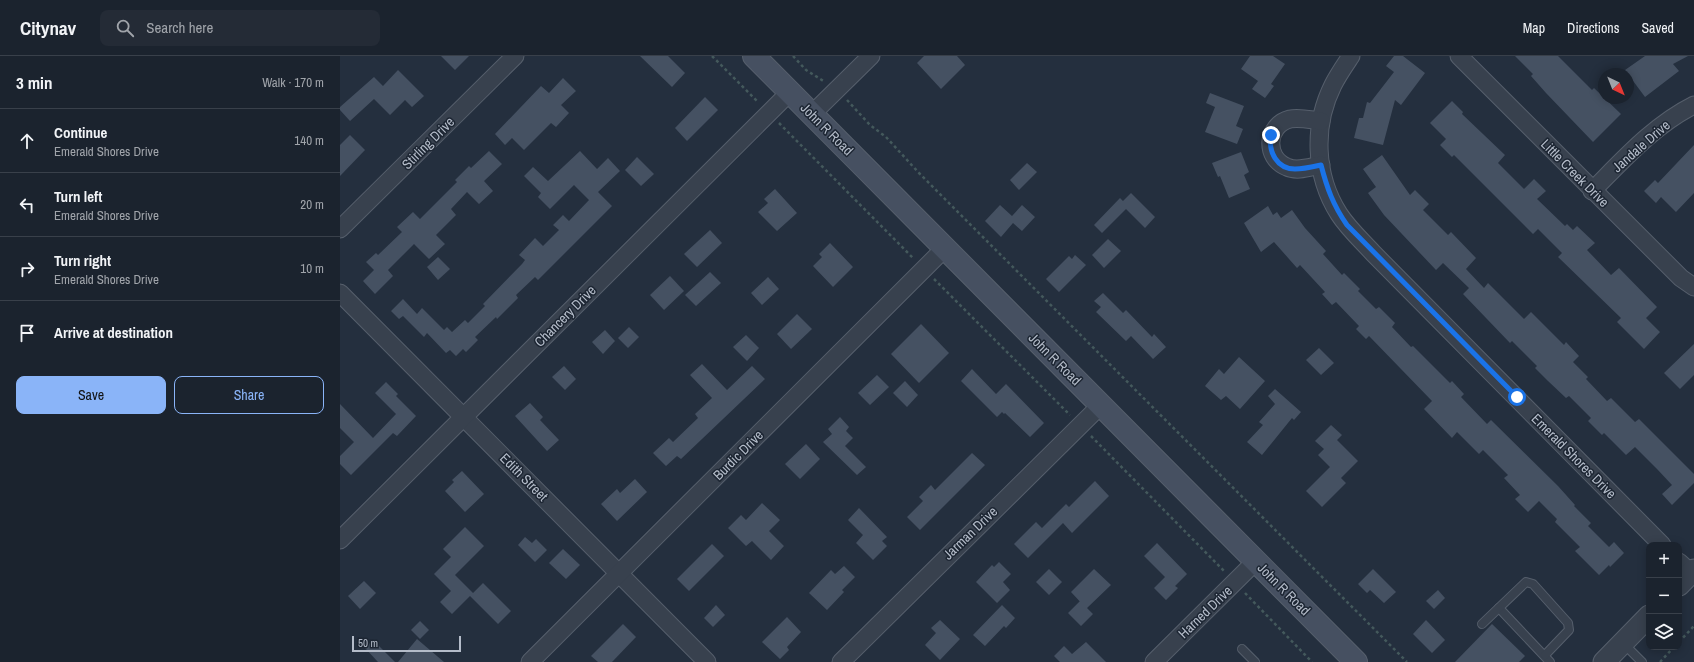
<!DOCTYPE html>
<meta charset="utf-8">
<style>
body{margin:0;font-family:"Archivo Narrow",sans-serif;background:#242b36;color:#f1f3f6}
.controls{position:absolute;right:12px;bottom:12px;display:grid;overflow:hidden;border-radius:8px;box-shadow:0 2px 10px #0003}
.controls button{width:36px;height:36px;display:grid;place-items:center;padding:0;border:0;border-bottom:1px solid #39404a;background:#1b232e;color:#f1f3f6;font:20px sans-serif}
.compass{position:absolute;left:1258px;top:12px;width:36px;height:36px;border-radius:50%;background:#1b232e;box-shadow:0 2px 10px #0003;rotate:137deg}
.scale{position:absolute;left:12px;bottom:10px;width:109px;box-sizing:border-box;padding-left:4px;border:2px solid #b4bcc9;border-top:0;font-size:11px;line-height:14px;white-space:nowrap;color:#b4bcc9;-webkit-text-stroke:3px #1d2633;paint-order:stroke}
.stop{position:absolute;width:12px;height:12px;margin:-9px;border:3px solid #1a73e8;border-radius:50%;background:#fff}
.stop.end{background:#1a73e8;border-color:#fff;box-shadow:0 1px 4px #0008}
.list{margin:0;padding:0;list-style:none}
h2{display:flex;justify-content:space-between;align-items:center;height:52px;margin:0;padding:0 16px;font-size:17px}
h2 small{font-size:13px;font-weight:400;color:#a0a4aa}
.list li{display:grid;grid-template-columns:26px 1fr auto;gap:12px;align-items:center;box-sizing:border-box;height:64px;padding:0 16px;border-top:1px solid #39404a}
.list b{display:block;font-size:15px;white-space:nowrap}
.list p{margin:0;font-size:13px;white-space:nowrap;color:#a0a4aa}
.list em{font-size:13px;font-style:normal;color:#a0a4aa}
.actions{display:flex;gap:8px;padding:12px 16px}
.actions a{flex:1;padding:9px 0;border:1px solid #8ab4f8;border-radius:8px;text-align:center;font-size:14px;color:#8ab4f8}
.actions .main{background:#8ab4f8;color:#111}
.icon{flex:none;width:22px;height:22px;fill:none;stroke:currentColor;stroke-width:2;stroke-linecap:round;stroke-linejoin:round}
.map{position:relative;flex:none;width:1354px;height:606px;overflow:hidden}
header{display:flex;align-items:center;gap:24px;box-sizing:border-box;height:56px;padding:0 20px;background:#1b232e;border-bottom:1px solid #39404a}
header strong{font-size:19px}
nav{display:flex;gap:22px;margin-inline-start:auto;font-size:14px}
.search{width:280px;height:36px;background:#242b36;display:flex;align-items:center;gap:10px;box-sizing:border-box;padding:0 14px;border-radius:8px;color:#a0a4aa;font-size:15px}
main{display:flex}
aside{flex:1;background:#1b232e}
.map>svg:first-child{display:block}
</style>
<header>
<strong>Citynav</strong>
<div class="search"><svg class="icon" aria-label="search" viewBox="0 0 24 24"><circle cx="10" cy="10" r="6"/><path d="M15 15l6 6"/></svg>Search here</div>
<nav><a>Map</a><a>Directions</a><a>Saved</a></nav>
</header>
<main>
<aside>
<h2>3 min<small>Walk · 170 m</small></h2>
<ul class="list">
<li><svg class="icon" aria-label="ahead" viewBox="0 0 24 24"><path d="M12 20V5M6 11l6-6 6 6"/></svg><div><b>Continue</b><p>Emerald Shores Drive</p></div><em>140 m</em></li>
<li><svg class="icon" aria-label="left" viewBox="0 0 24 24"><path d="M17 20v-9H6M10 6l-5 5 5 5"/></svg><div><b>Turn left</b><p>Emerald Shores Drive</p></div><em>20 m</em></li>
<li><svg class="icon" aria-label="right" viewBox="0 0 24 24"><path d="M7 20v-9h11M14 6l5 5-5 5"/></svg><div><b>Turn right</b><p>Emerald Shores Drive</p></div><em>10 m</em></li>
<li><svg class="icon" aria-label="arrive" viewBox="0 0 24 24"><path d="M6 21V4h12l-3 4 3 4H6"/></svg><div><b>Arrive at destination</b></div></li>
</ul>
<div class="actions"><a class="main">Save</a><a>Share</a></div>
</aside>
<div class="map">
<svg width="1354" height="606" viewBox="0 0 1354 606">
<rect width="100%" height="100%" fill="#242f3e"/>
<g fill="#455162">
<polygon points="101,0 129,0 115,14"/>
<polygon points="300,0 328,0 345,17 332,31"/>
<polygon points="584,0 617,0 625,9 601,33 577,7"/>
<polygon points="910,0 933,0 945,8 931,28 934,30 925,42 912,33 918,25 901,13"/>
<polygon points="1054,0 1063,0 1085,17 1061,49 1055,44 1043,89 1014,82 1019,62 1023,62 1027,46 1030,47 1054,16 1046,10"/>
<polygon points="1175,0 1218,0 1252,34 1254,32 1281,58 1253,86 1206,37 1191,20 1193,18"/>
<polygon points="1305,0 1348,0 1333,8 1339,15 1305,41 1285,14"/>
<polygon points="58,14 84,40 72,51 65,44 50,59 34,43 10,65 0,54 0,51 34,21 43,30"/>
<polygon points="223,22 236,35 221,49 229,57 216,71 211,67 184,94 172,82 165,89 155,78 201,30 209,37"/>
<polygon points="870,37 904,50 896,70 903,73 897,88 865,76 875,51 866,47"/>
<polygon points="365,41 378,54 347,85 335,72"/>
<polygon points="1112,45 1123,56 1122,58 1165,99 1158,107 1184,133 1194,123 1206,135 1197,143 1225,170 1227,168 1233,174 1237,170 1255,187 1247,194 1271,219 1279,212 1317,251 1306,262 1320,276 1304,293 1277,266 1281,262 1218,201 1222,197 1198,173 1193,178 1114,99 1112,101 1100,89 1106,83 1090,67"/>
<polygon points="10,79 25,94 0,120 0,89"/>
<polygon points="1354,89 1354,137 1336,156 1321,141 1316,147 1304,135 1315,124 1318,127"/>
<polygon points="149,95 162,108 144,125 153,135 139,148 127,136 111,153 116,159 96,179 105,188 89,203 74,188 48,214 53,220 35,238 23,225 34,214 26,206 36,197 38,199 62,176 57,171 73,156 80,163 117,126 115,124 129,110 131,112"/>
<polygon points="240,95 257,113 268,102 280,115 258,136 272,150 198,224 195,221 176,239 178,242 157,263 156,261 135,281 138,284 126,296 123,293 116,300 110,294 106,297 87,277 84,281 63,260 59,263 51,255 63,243 77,258 82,252 104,274 107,271 112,276 125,264 128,267 145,250 143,248 182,208 185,204 179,199 195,182 203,190 219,174 213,169 223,159 229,165 249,144 234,129 210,153 198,141 201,137 184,120 193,111 208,125"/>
<polygon points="901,96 909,116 904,119 910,133 889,142 880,120 878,121 872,107"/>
<polygon points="1042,99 1070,139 1075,134 1089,148 1083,154 1108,179 1111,176 1136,202 1126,213 1144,232 1148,227 1184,263 1191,256 1224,289 1226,286 1239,300 1233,306 1248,321 1246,323 1267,345 1271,342 1295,366 1299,363 1354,418 1354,427 1332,449 1322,438 1332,429 1317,413 1295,391 1286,399 1264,377 1262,379 1248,365 1251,362 1229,340 1226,342 1208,325 1195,312 1197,310 1172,285 1170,287 1123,238 1129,232 1103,207 1096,214 1044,159 1028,137 1036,131 1023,113"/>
<polygon points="297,101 314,118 301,130 285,114"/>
<polygon points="687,107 697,116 679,134 670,124"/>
<polygon points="435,133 457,157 437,175 418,156 428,147 424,143"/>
<polygon points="791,137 815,161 805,172 786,153 762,177 754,169 780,142 783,145"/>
<polygon points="660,149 672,160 682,149 695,161 682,175 673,167 661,181 645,165"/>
<polygon points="928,150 933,159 937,156 941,162 952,154 965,172 986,195 983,198 1002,219 1004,217 1020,233 1018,235 1036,253 1039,251 1055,267 1052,271 1071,291 1073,290 1110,327 1112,325 1124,338 1121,341 1147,368 1151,364 1218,430 1235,449 1234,450 1251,467 1248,470 1269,491 1274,486 1284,497 1270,511 1269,509 1259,519 1235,495 1240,491 1215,466 1217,463 1199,445 1188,456 1175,443 1180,439 1164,422 1168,419 1143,394 1139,398 1117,376 1112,382 1084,353 1092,345 1029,280 1026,283 1016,273 1019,270 996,246 992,249 982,238 985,236 960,209 957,212 934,186 921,196 904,167"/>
<polygon points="370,174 382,187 357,211 344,198"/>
<polygon points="768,183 781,195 764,212 752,199"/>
<polygon points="490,187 513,211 493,231 473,210 482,201 479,198"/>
<polygon points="735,199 746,209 719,236 706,223 729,200 732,203"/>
<polygon points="98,201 110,213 98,224 87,211"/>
<polygon points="370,216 381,227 356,250 345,239"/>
<polygon points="330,220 344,235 324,254 310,239"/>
<polygon points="428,221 439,233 422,249 411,237"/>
<polygon points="763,237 783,257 786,254 812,281 814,278 826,291 813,303 791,280 786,285 756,256 761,251 754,245"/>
<polygon points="457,258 472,273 451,293 437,278"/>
<polygon points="581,268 609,297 579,327 551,298"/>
<polygon points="289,271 299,281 288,292 278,282"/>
<polygon points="265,274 275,285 263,298 252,286"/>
<polygon points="406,279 419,292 407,305 393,291"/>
<polygon points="1354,288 1354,319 1340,333 1324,317"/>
<polygon points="979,292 994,307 981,319 966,304"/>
<polygon points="899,301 925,325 900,353 886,340 881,344 865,330 879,313 884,318"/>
<polygon points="362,308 387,334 412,310 425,323 341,403 337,400 326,410 313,397 329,382 333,386 358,362 355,358 372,342 350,319"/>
<polygon points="224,310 236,323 225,334 212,321"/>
<polygon points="632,313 656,338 666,328 704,367 690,381 665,357 664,358 662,356 657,361 621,325"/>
<polygon points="537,319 549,331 530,349 518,337"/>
<polygon points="565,325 578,339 567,351 553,337"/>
<polygon points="46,326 58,338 56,340 76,360 57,380 53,377 11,419 0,408 0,400 14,386 0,372 0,348 33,382 56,358 35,337"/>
<polygon points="935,333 961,356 954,364 952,362 922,399 907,386 923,369 919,366 935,348 928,340"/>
<polygon points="190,347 203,361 200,364 219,384 207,395 175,360"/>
<polygon points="500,361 509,371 506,375 513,382 505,390 526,411 517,419 483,386 492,378 488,373"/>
<polygon points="991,369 1002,379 997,384 1018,405 1001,422 1006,427 982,451 966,435 990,411 978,399 984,393 975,385"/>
<polygon points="466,388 480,403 460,423 445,408"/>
<polygon points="632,397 645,409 580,474 567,461 583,445 579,441 591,429 595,434"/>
<polygon points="122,415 144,438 125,456 105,435 114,426 112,424"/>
<polygon points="295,423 307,436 277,465 261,448 277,433 280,437"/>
<polygon points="755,425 769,440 732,477 723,467 688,502 674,488 696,466 702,472 726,448 729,451"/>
<polygon points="422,447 440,464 429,475 444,490 431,504 412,485 406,490 388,472 401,459 406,464"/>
<polygon points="519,452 547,481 542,485 547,490 533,504 516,487 523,479 508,464"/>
<polygon points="125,471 144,490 115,519 133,537 143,527 171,555 158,568 130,540 132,538 112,558 100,546 111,535 94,518 111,501 103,493"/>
<polygon points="185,481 192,487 196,483 207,494 195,506 178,489"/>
<polygon points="817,487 847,518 835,530 838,532 826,544 814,532 825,521 804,500"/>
<polygon points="372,488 384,500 349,535 337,523"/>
<polygon points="223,493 240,509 226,523 209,507"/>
<polygon points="659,506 671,518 663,526 670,534 657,547 636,526 652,509 654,511"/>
<polygon points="504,510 515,521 502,534 504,536 487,554 469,537 491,514 495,518"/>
<polygon points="709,513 722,526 709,539 696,526"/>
<polygon points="754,513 771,529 747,552 753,558 741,570 728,557 740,545 745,551 731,536"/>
<polygon points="1033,513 1056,536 1044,547 1030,534 1027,537 1018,528"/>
<polygon points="24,525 36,537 20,553 8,540"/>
<polygon points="1098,534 1105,542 1094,553 1086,545"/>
<polygon points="376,549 385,559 373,571 364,562"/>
<polygon points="662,549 675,562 666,572 664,570 645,590 633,579"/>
<polygon points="447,561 461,576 447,591 449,594 440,603 422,586"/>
<polygon points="600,564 620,583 600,604 585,589 596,577 591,572"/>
<polygon points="1086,564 1105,584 1092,597 1073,578"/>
<polygon points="80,565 89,574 80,583 71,574"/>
<polygon points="283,568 296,581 272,606 258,606 251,600"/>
<polygon points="1152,568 1185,600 1179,606 1115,606"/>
<polygon points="77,583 104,606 58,606"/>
<polygon points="33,584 55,606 38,606 25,592"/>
<polygon points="746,586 766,606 720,606 714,600 724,590 732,598"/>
</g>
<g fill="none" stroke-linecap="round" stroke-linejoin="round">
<g stroke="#565f6c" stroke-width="10">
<g id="service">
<polyline points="1159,552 1210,606"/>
<polyline points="1142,568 1186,526 1193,528 1228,567 1229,574 1205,599"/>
<polyline points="1283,587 1302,606"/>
<polyline points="902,593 915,606"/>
</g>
</g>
<g stroke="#565f6c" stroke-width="19">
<g id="minor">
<path d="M 1011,0 C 1005,9 998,19 993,29 C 973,69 974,119 999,158 C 1008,172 1021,184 1033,197 L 1322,489"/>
<polyline points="1119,0 1341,222 1354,231"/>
<polyline points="472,58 531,0"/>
<path d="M 981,109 C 970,111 957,116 947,111 C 924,102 926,69 950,63 C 960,61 971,64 981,65"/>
<path d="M 1252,135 C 1283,104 1314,69 1354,49"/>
<polyline points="0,173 175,0"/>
<polyline points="0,237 367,606"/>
<polyline points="0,484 450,36"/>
<polyline points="1339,506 1351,517"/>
<polyline points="190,606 605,192"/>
<polyline points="501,606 761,349"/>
<polyline points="814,606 916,505"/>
</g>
</g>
<g stroke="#565f6c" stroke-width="23">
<g id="tertiary">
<polyline points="1339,529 1354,514"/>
<polyline points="1264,606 1309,560"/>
</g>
</g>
<g stroke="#565f6c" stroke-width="24">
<polyline id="secondary" points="414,0 1016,606"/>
</g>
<g stroke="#44595c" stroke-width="2.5" stroke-dasharray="3 3" stroke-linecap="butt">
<polyline points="372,0 418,46"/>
<polyline points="453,0 466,14 485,26"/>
<polyline points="507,44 530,69 546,81 579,117 1067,606"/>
<polyline points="439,67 573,202"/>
<polyline points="594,223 730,359"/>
<polyline points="751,380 885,516"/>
<polyline points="905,537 972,606"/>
<polyline points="1339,586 1354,570"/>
<polyline points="1320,606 1334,591"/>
</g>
<use href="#service" stroke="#38414e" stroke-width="8"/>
<use href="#minor" stroke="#38414e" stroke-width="17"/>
<use href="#tertiary" stroke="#38414e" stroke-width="21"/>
<use href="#secondary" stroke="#465061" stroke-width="22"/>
</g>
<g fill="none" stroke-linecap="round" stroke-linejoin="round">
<path stroke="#1a73e8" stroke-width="5" d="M 931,79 C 928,96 937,113 955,113 C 964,113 972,111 981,109 C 987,132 993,149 1007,169 L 1177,341"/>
</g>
<g text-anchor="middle" stroke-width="3" stroke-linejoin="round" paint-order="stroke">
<g font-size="14" fill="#b4bcc9" stroke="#1d2633">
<text transform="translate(487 73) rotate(45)" y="5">John R Road</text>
<text transform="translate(88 87) rotate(-45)" y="5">Stirling Drive</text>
<text transform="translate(1301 90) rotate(-41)" y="5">Jandale Drive</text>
<text transform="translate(1235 117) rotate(45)" y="5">Little Creek Drive</text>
<text transform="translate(225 260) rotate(-45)" y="5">Chancery Drive</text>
<text transform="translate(715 303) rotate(45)" y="5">John R Road</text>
<text transform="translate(398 399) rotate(-45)" y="5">Burdic Drive</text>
<text transform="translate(1234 400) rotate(45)" y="5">Emerald Shores Drive</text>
<text transform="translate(184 421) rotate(45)" y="5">Edith Street</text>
<text transform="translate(630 477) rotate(-44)" y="5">Jarman Drive</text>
<text transform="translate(944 533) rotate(45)" y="5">John R Road</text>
<text transform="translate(865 556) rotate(-44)" y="5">Harned Drive</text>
</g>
</g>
</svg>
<div class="controls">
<button>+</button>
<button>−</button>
<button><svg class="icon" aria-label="layers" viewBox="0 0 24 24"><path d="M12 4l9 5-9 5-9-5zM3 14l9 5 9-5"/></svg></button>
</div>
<svg class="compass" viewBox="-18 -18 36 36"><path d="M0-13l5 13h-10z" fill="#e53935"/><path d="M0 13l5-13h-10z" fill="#a0a4aa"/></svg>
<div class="scale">50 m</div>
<div class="stop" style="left:1177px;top:341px"></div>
<div class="stop end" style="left:931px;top:79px"></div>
</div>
</main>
